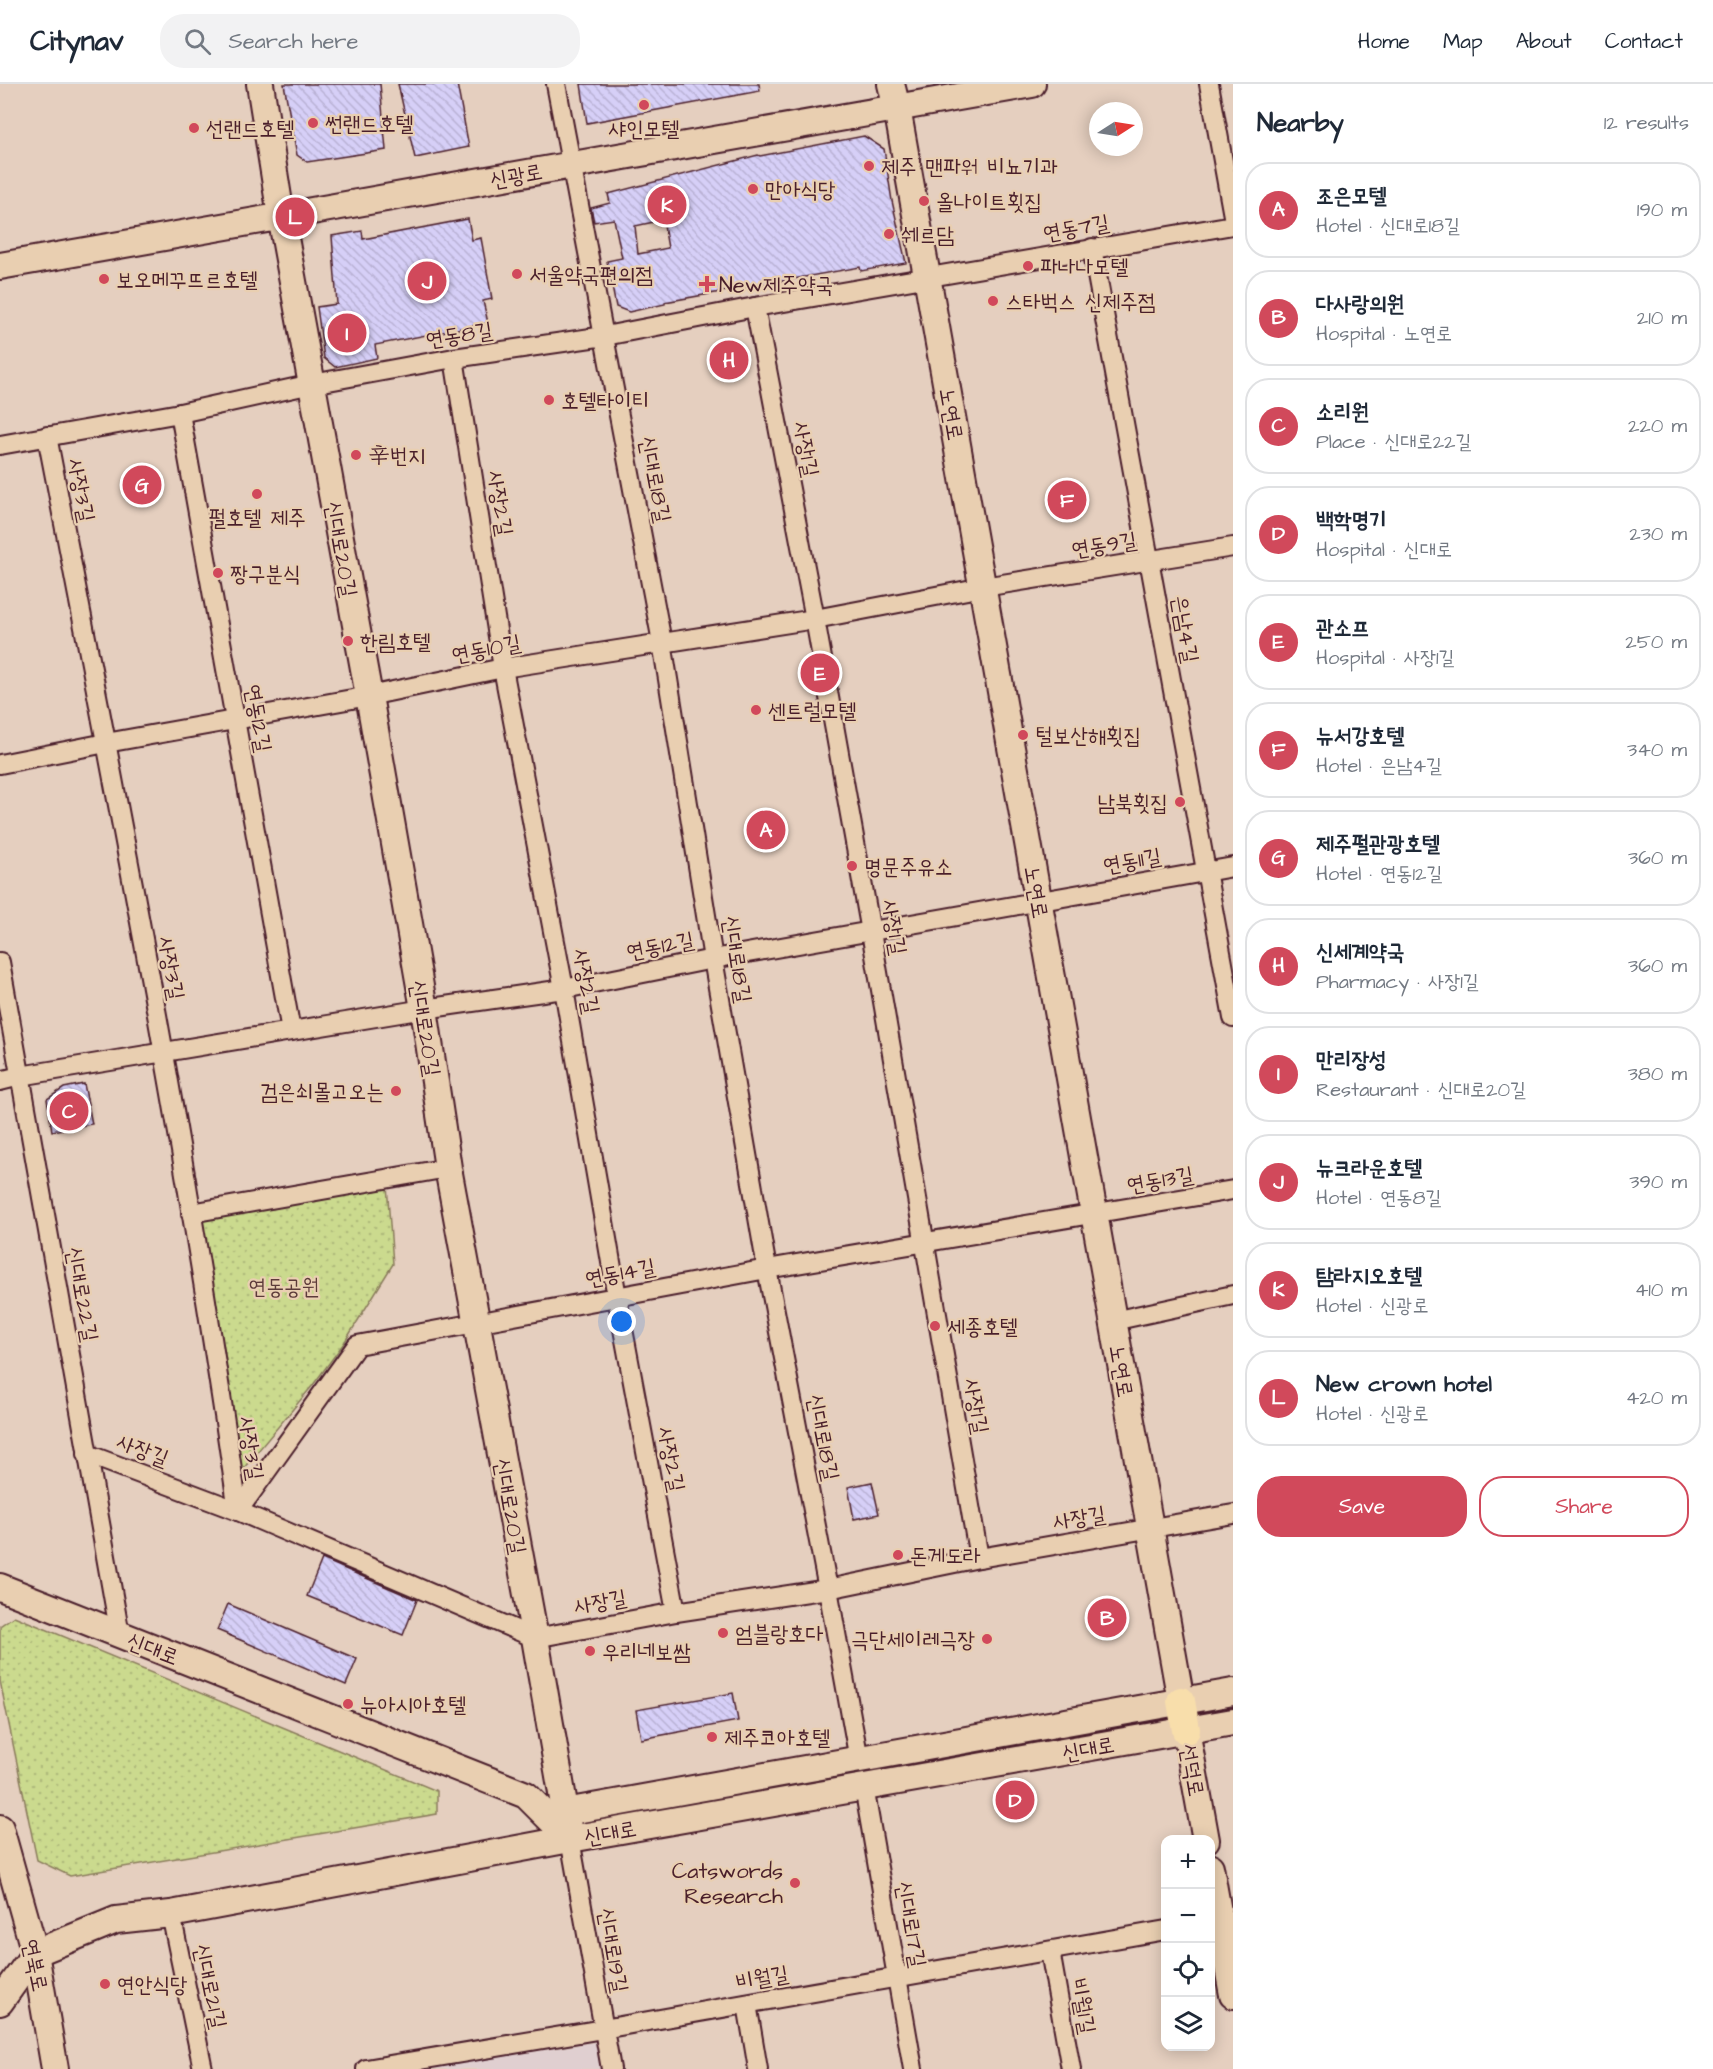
<!DOCTYPE html>
<meta charset="utf-8">
<style>
body{margin:0;font-family:"Architects Daughter","LXGW WenKai TC","Poor Story",sans-serif;background:#f2f2f3;color:#1f2937}
.controls{position:absolute;right:18px;bottom:18px;display:grid;overflow:hidden;border-radius:12px;box-shadow:0 3px 15px #0003}
.controls button{width:54px;height:54px;display:grid;place-items:center;padding:0;border:0;border-bottom:2px solid #e0e1e3;background:#fff;color:#1f2937;font:30px sans-serif}
.compass{position:absolute;left:1089px;top:18px;width:54px;height:54px;border-radius:50%;background:#fff;box-shadow:0 3px 15px #0003;rotate:78deg}
.you{position:absolute;left:622px;top:1238px;width:21px;height:21px;margin:-15px;border:4px solid #fff;border-radius:50%;background:#1a73e8;box-shadow:0 0 0 9px #1a73e833}
.badge{display:grid;place-items:center;width:39px;height:39px;border-radius:50%;background:#d1495b;color:#fff;font-size:20px;font-weight:700}
.pin{position:absolute;translate:-50% -50%;border:3px solid #fff;box-shadow:0 2px 6px #0006}
.list{margin:0;padding:0;list-style:none}
h2{display:flex;justify-content:space-between;align-items:center;height:78px;margin:0;padding:0 24px;font-size:26px}
h2 small{font-size:20px;font-weight:400;color:#747a83}
.list li{display:grid;grid-template-columns:39px 1fr auto;gap:18px;align-items:center;box-sizing:border-box;height:96px;margin:0 12px 12px;padding:0 12px;border:2px solid #e0e1e3;border-radius:24px}
.list b{display:block;font-size:22px;white-space:nowrap}
.list p{margin:0;font-size:20px;white-space:nowrap;color:#747a83}
.list em{font-size:20px;font-style:normal;color:#747a83}
.actions{display:flex;gap:12px;padding:18px 24px}
.actions a{flex:1;padding:14px 0;border:2px solid #d1495b;border-radius:24px;text-align:center;font-size:21px;color:#d1495b}
.actions .main{background:#d1495b;color:#fff}
.icon{flex:none;width:33px;height:33px;fill:none;stroke:currentColor;stroke-width:2;stroke-linecap:round;stroke-linejoin:round}
.map{position:relative;flex:none;width:1233px;height:1985px;overflow:hidden}
header{display:flex;align-items:center;gap:36px;box-sizing:border-box;height:84px;padding:0 30px;background:#fff;border-bottom:2px solid #e0e1e3}
header strong{font-size:28px}
nav{display:flex;gap:33px;margin-inline-start:auto;font-size:21px}
.search{width:420px;height:54px;background:#f2f2f3;display:flex;align-items:center;gap:15px;box-sizing:border-box;padding:0 21px;border-radius:24px;color:#747a83;font-size:22px}
main{display:flex}
aside{flex:1;background:#fff}
.map>svg:first-child{display:block}
</style>
<header>
<strong>Citynav</strong>
<div class="search"><svg class="icon" aria-label="search" viewBox="0 0 24 24"><circle cx="10" cy="10" r="6"/><path d="M15 15l6 6"/></svg>Search here</div>
<nav><a>Home</a><a>Map</a><a>About</a><a>Contact</a></nav>
</header>
<main>
<div class="map">
<svg width="1233" height="1985" viewBox="0 0 1233 1985">
<defs>
<pattern id="green-dots" width="8" height="8" patternUnits="userSpaceOnUse" patternTransform="scale(1.5)"><rect width="8" height="8" fill="#cbda8e"/><path d="M2 2h.1M6 6h.1" fill="none" stroke="#b0bb7b" stroke-width="1.8" stroke-linecap="round"/></pattern>
<pattern id="building-back-hatch" width="6" height="6" patternUnits="userSpaceOnUse" patternTransform="scale(1.5)"><rect width="6" height="6" fill="#d6cff7"/><path d="M-1 5l2 2M0 0l6 6M5-1l2 2" fill="none" stroke="#b9b1d4"/></pattern>
</defs>
<rect width="100%" height="100%" fill="#e5cfbf"/>
<filter id="ink" filterUnits="userSpaceOnUse"><feTurbulence type="fractalNoise" baseFrequency=".0167" numOctaves="2"/><feDisplacementMap in="SourceGraphic" scale="12" xChannelSelector="R" yChannelSelector="G"/><feConvolveMatrix kernelMatrix="1 2 1 2 8 2 1 2 1" color-interpolation-filters="sRGB"/></filter>
<g filter="url(#ink)">
<polygon fill="#e0cfd0" points="595,1958 600,1985 426,1985"/>
<g fill="url(#green-dots)" stroke="#8a7c5c" stroke-width="1.5">
<polygon points="387,1101 393,1180 344,1259 313,1301 233,1397 193,1137"/>
<polygon points="14,1532 437,1707 437,1730 70,1792 37,1776 0,1597 0,1542"/>
</g>
<g fill="url(#building-back-hatch)" stroke="#4a1f2b" stroke-width="1.5" fill-rule="evenodd">
<polygon points="284,0 380,0 386,66 307,78 297,71"/>
<polygon points="398,0 457,0 469,63 415,74"/>
<polygon points="581,0 759,0 760,7 587,39"/>
<path d="M 864,52 L 884,65 L 892,117 L 906,179 L 861,187 L 860,183 L 665,218 L 665,220 L 629,228 L 616,223 L 607,177 L 622,174 L 614,135 L 594,138 L 591,124 L 610,119 L 608,110 L 758,71 L 760,72 ZM 663,136 L 668,164 L 638,170 L 635,142 Z"/>
<polygon points="468,135 472,156 481,154 492,215 483,217 488,239 375,261 377,274 335,283 324,274 317,223 337,220 332,152 362,147 363,155"/>
<polygon points="84,1000 92,1040 52,1047 47,1015 64,1004"/>
<polygon points="872,1398 879,1430 854,1435 848,1403"/>
<polygon points="322,1475 417,1516 403,1551 307,1512"/>
<polygon points="228,1520 357,1575 346,1601 217,1546"/>
<polygon points="733,1609 738,1637 641,1655 636,1626"/>
</g>
<g fill="none" stroke-linecap="round" stroke-linejoin="round">
<g stroke="#4a1f2b" stroke-width="22">
<g id="street">
<polyline points="556,0 662,558 713,875 767,1185 828,1505 859,1676"/>
<polyline points="1209,0 1233,132"/>
<polyline points="1092,164 1233,934"/>
<polyline points="755,223 815,535 871,848 979,1474"/>
<polyline points="454,274 503,584 564,905 617,1213 676,1528"/>
<polyline points="180,329 291,947"/>
<path d="M 47,352 C 116,709 187,1067 238,1427"/>
<polyline points="0,361 180,329 312,300 454,274 605,252 755,223 1233,141"/>
<polyline points="0,680 106,659 369,612 503,584 815,535 983,503 1233,463"/>
<polyline points="0,878 120,1551"/>
<polyline points="0,997 20,992 424,925 564,905 713,875 1233,783"/>
<polyline points="191,1129 448,1084"/>
<polyline points="1113,1237 1233,1211"/>
<polyline points="87,1370 238,1427 535,1554 676,1528 828,1505 979,1474 1233,1430"/>
<polyline points="238,1427 357,1261 767,1185 1233,1106"/>
<polyline points="864,1703 913,1985"/>
<polyline points="570,1755 611,1985"/>
<polyline points="171,1830 203,1985"/>
<polyline points="1050,1867 1071,1985"/>
<polyline points="747,1920 758,1985"/>
<polyline points="366,1985 603,1945 1166,1846"/>
</g>
</g>
<g stroke="#4a1f2b" stroke-width="30">
<g id="secondary">
<polyline points="260,0 281,132 369,612 424,925 448,1084 535,1554 570,1755"/>
<polyline points="891,0 897,24 1181,1617"/>
<polyline points="0,182 1032,0"/>
<polyline points="0,1503 526,1711 570,1755"/>
<polyline points="1186,1646 1206,1756"/>
<polyline points="565,1728 1233,1608"/>
<polyline points="0,1744 35,1869 55,1985"/>
<polyline points="1210,1783 1233,1911"/>
<polyline points="35,1869 116,1836 171,1830 570,1755 1233,1638"/>
<polyline points="0,1918 35,1869"/>
</g>
</g>
<g stroke="#4a1f2b" stroke-width="33">
<polyline id="primary" points="1181,1617 1186,1646"/>
</g>
<use href="#street" stroke="#e9cfb1" stroke-width="18"/>
<use href="#secondary" stroke="#e9cfb1" stroke-width="26"/>
<use href="#primary" stroke="#f8deab" stroke-width="28"/>
</g>
</g>
<g fill="#d1495b" stroke="#e9cfb1" stroke-width="2">
<circle cx="644" cy="21" r="6"/>
<circle cx="313" cy="39" r="6"/>
<circle cx="194" cy="44" r="6"/>
<circle cx="869" cy="82" r="6"/>
<circle cx="753" cy="105" r="6"/>
<circle cx="924" cy="117" r="6"/>
<circle cx="889" cy="150" r="6"/>
<circle cx="1028" cy="182" r="6"/>
<circle cx="517" cy="190" r="6"/>
<circle cx="104" cy="195" r="6"/>
<path d="M704 191h6v6h6v6h-6v6h-6v-6h-6v-6h6z"/>
<circle cx="993" cy="217" r="6"/>
<circle cx="549" cy="316" r="6"/>
<circle cx="356" cy="371" r="6"/>
<circle cx="257" cy="410" r="6"/>
<circle cx="218" cy="489" r="6"/>
<circle cx="348" cy="557" r="6"/>
<circle cx="756" cy="626" r="6"/>
<circle cx="1023" cy="651" r="6"/>
<circle cx="1180" cy="718" r="6"/>
<circle cx="852" cy="782" r="6"/>
<circle cx="396" cy="1007" r="6"/>
<circle cx="935" cy="1242" r="6"/>
<circle cx="898" cy="1471" r="6"/>
<circle cx="723" cy="1549" r="6"/>
<circle cx="987" cy="1555" r="6"/>
<circle cx="590" cy="1567" r="6"/>
<circle cx="348" cy="1620" r="6"/>
<circle cx="712" cy="1653" r="6"/>
<circle cx="795" cy="1799" r="6"/>
<circle cx="105" cy="1900" r="6"/>
</g>
<g text-anchor="middle" stroke-width="4.5" stroke-linejoin="round" paint-order="stroke">
<g font-size="22" fill="#4a1f2b" stroke="#e9cfb1" text-anchor="start">
<text x="325" y="47">썬랜드호텔</text>
<text x="206" y="52">선랜드호텔</text>
<text x="644" y="52" text-anchor="middle">샤인모텔</text>
<text x="881" y="90">제주 맨파워 비뇨기과</text>
<text x="765" y="113">만아식당</text>
<text x="936" y="125">올나이트횟집</text>
<text x="901" y="158">쉐르담</text>
<text x="1040" y="190">파나나모텔</text>
<text x="529" y="198">서울약국편의점</text>
<text x="116" y="203">보오메꾸뜨르호텔</text>
<text x="719" y="208">New제주약국</text>
<text x="1005" y="225">스타벅스 신제주점</text>
<text x="561" y="324">호텔타이티</text>
<text x="368" y="379">辛번지</text>
<text x="257" y="441" text-anchor="middle">펄호텔 제주</text>
<text x="230" y="497">짱구분식</text>
<text x="360" y="565">한림호텔</text>
<text x="768" y="634">센트럴모텔</text>
<text x="1035" y="659">털보산해횟집</text>
<text x="1168" y="726" text-anchor="end">남북횟집</text>
<text x="864" y="790">명문주유소</text>
<text x="384" y="1015" text-anchor="end">검은쇠몰고오는</text>
<text x="947" y="1250">세종호텔</text>
<text x="910" y="1479">돈게도라</text>
<text x="735" y="1557">엄블랑호다</text>
<text x="975" y="1563" text-anchor="end">극단세이레극장</text>
<text x="602" y="1575">우리네보쌈</text>
<text x="360" y="1628">뉴아시아호텔</text>
<text x="724" y="1661">제주코아호텔</text>
<text x="783" y="1794" text-anchor="end">Catswords<tspan x="783" dy="25">Research</tspan></text>
<text x="117" y="1908">연안식당</text>
</g>
<g font-size="22" fill="#4a1f2b" stroke="#e9cfb1">
<text transform="translate(516 91) rotate(-10)" y="8">신광로</text>
<text transform="translate(1076 143) rotate(-10)" y="8">연동7길</text>
<text transform="translate(459 250) rotate(-9)" y="8">연동8길</text>
<text transform="translate(952 330) rotate(80)" y="8">노연로</text>
<text transform="translate(807 365) rotate(79)" y="8">사장1길</text>
<text transform="translate(656 395) rotate(79)" y="8">신대로18길</text>
<text transform="translate(82 406) rotate(79)" y="8">사장3길</text>
<text transform="translate(501 419) rotate(81)" y="8">사장2길</text>
<text transform="translate(1104 460) rotate(-9)" y="8">연동9길</text>
<text transform="translate(342 465) rotate(80)" y="8">신대로20길</text>
<text transform="translate(1186 545) rotate(80)" y="8">은남4길</text>
<text transform="translate(486 564) rotate(-11)" y="8">연동10길</text>
<text transform="translate(259 634) rotate(80)" y="8">연동12길</text>
<text transform="translate(1132 776) rotate(-10)" y="8">연동11길</text>
<text transform="translate(1037 808) rotate(80)" y="8">노연로</text>
<text transform="translate(895 843) rotate(80)" y="8">사장1길</text>
<text transform="translate(660 861) rotate(-11)" y="8">연동12길</text>
<text transform="translate(738 875) rotate(81)" y="8">신대로18길</text>
<text transform="translate(172 884) rotate(80)" y="8">사장3길</text>
<text transform="translate(587 897) rotate(80)" y="8">사장2길</text>
<text transform="translate(426 944) rotate(81)" y="8">신대로20길</text>
<text transform="translate(1160 1095) rotate(-10)" y="8">연동13길</text>
<text transform="translate(620 1188) rotate(-11)" y="8">연동14길</text>
<text transform="translate(83 1210) rotate(80)" y="8">신대로22길</text>
<text transform="translate(1122 1287) rotate(80)" y="8">노연로</text>
<text transform="translate(977 1322) rotate(80)" y="8">사장1길</text>
<text transform="translate(824 1353) rotate(79)" y="8">신대로18길</text>
<text transform="translate(252 1364) rotate(81)" y="8">사장3길</text>
<text transform="translate(143 1365) rotate(21)" y="8">사장길</text>
<text transform="translate(672 1375) rotate(79)" y="8">사장2길</text>
<text transform="translate(511 1422) rotate(80)" y="8">신대로20길</text>
<text transform="translate(1079 1433) rotate(-9)" y="8">사장길</text>
<text transform="translate(600 1517) rotate(-10)" y="8">사장길</text>
<text transform="translate(153 1564) rotate(21)" y="8">신대로</text>
<text transform="translate(1088 1664) rotate(-10)" y="8">신대로</text>
<text transform="translate(1193 1686) rotate(80)" y="8">선덕로</text>
<text transform="translate(610 1748) rotate(-10)" y="8">신대로</text>
<text transform="translate(912 1840) rotate(80)" y="8">신대로17길</text>
<text transform="translate(614 1866) rotate(80)" y="8">신대로19길</text>
<text transform="translate(36 1881) rotate(78)" y="8">연북로</text>
<text transform="translate(762 1893) rotate(-10)" y="8">비월길</text>
<text transform="translate(211 1902) rotate(78)" y="8">신대로21길</text>
<text transform="translate(1084 1922) rotate(80)" y="8">비월1길</text>
</g>
<g font-size="22" fill="#5d3b3a" stroke="#e9cfb1">
<text x="284" y="1210">연동공원</text>
</g>
</g>
</svg>
<div class="controls">
<button>+</button>
<button>−</button>
<button><svg class="icon" aria-label="locate" viewBox="0 0 24 24"><circle cx="12" cy="12" r="6"/><path d="M12 2v4M12 18v4M2 12h4M18 12h4"/></svg></button>
<button><svg class="icon" aria-label="layers" viewBox="0 0 24 24"><path d="M12 4l9 5-9 5-9-5zM3 14l9 5 9-5"/></svg></button>
</div>
<svg class="compass" viewBox="-18 -18 36 36"><path d="M0-13l5 13h-10z" fill="#e53935"/><path d="M0 13l5-13h-10z" fill="#747a83"/></svg>
<div class="you"></div>
<div class="pin badge" style="left:766px;top:746px">A</div>
<div class="pin badge" style="left:1107px;top:1534px">B</div>
<div class="pin badge" style="left:69px;top:1027px">C</div>
<div class="pin badge" style="left:1015px;top:1716px">D</div>
<div class="pin badge" style="left:820px;top:589px">E</div>
<div class="pin badge" style="left:1067px;top:416px">F</div>
<div class="pin badge" style="left:142px;top:401px">G</div>
<div class="pin badge" style="left:729px;top:276px">H</div>
<div class="pin badge" style="left:347px;top:249px">I</div>
<div class="pin badge" style="left:427px;top:197px">J</div>
<div class="pin badge" style="left:667px;top:121px">K</div>
<div class="pin badge" style="left:295px;top:133px">L</div>
</div>
<aside>
<h2>Nearby<small>12 results</small></h2>
<ul class="list">
<li><span class="badge">A</span><div><b>조은모텔</b><p>Hotel · 신대로18길</p></div><em>190 m</em></li>
<li><span class="badge">B</span><div><b>다사랑의원</b><p>Hospital · 노연로</p></div><em>210 m</em></li>
<li><span class="badge">C</span><div><b>소리원</b><p>Place · 신대로22길</p></div><em>220 m</em></li>
<li><span class="badge">D</span><div><b>백학명기</b><p>Hospital · 신대로</p></div><em>230 m</em></li>
<li><span class="badge">E</span><div><b>관소프</b><p>Hospital · 사장1길</p></div><em>250 m</em></li>
<li><span class="badge">F</span><div><b>뉴서강호텔</b><p>Hotel · 은남4길</p></div><em>340 m</em></li>
<li><span class="badge">G</span><div><b>제주펄관광호텔</b><p>Hotel · 연동12길</p></div><em>360 m</em></li>
<li><span class="badge">H</span><div><b>신세계약국</b><p>Pharmacy · 사장1길</p></div><em>360 m</em></li>
<li><span class="badge">I</span><div><b>만리장성</b><p>Restaurant · 신대로20길</p></div><em>380 m</em></li>
<li><span class="badge">J</span><div><b>뉴크라운호텔</b><p>Hotel · 연동8길</p></div><em>390 m</em></li>
<li><span class="badge">K</span><div><b>탐라지오호텔</b><p>Hotel · 신광로</p></div><em>410 m</em></li>
<li><span class="badge">L</span><div><b>New crown hotel</b><p>Hotel · 신광로</p></div><em>420 m</em></li>
</ul>
<div class="actions"><a class="main">Save</a><a>Share</a></div>
</aside>
</main>
